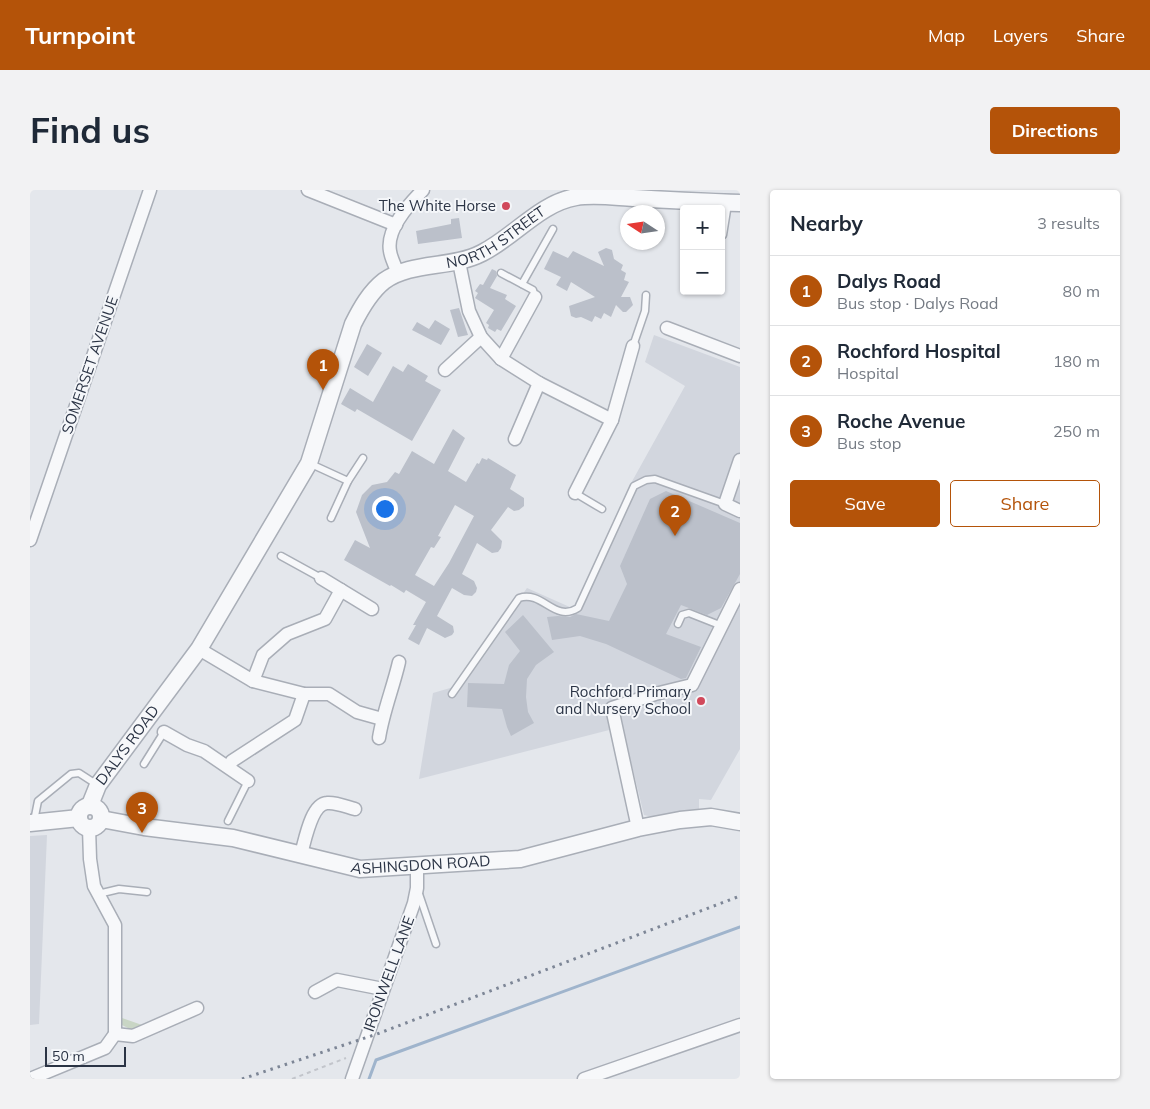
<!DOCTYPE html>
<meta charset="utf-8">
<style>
body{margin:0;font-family:Mulish,sans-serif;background:#f2f2f3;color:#1f2937}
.controls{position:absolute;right:15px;top:15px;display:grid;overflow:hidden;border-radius:5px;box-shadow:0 1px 4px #0004}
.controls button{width:45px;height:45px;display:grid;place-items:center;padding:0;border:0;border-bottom:1px solid #e0e1e3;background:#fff;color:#1f2937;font:25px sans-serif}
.compass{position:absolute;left:590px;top:15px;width:45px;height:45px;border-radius:50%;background:#fff;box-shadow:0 1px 4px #0004;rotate:282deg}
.scale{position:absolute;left:15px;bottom:12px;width:81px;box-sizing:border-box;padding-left:5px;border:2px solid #2b3445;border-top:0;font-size:14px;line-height:18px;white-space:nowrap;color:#2b3445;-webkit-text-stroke:4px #f4f6f9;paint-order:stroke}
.you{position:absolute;left:354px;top:318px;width:18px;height:18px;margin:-12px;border:4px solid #fff;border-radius:50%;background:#1a73e8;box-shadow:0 0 0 8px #1a73e833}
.badge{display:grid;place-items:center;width:32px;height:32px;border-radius:50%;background:#b45309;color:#fff;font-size:16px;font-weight:700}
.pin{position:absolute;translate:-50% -41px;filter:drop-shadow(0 1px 2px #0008)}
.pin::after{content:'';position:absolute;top:26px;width:18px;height:15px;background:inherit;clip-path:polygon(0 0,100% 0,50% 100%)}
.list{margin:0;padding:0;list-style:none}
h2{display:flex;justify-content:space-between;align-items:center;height:65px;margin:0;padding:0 20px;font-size:21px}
h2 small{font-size:16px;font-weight:400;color:#747a83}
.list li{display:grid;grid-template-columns:32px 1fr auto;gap:15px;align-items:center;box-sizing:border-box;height:70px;padding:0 20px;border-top:1px solid #e0e1e3}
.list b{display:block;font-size:19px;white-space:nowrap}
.list p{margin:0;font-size:16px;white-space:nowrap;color:#747a83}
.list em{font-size:16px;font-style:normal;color:#747a83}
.actions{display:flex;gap:10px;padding:15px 20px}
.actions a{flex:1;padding:11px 0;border:1px solid #b45309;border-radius:5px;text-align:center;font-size:18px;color:#b45309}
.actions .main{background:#b45309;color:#fff}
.map{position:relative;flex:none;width:710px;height:889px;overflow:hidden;border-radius:5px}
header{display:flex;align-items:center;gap:30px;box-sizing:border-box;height:70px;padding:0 25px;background:#b45309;color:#fff}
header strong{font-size:24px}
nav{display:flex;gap:28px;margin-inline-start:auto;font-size:18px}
.intro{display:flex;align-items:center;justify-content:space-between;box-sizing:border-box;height:120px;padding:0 30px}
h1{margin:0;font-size:35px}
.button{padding:12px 22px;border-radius:5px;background:#b45309;color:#fff;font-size:18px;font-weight:700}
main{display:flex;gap:30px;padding:0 30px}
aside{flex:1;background:#fff;border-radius:5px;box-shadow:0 1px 4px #0004}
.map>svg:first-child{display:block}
</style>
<header>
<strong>Turnpoint</strong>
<nav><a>Map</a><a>Layers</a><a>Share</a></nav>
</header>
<div class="intro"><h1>Find us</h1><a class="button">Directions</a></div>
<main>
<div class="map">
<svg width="710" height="889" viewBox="0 0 710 889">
<rect width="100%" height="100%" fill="#e4e7ec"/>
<g fill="#d2d6de">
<polygon points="624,145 710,177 710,559 681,610 669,609 669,623 628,625 627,628 614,625 591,531 587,538 389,589 403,503 427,496 497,398 551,422 600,295 655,196 615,172"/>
<polygon points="17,645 9,834 0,835 0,646"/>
</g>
<polygon fill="#c9d6c5" points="89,828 92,828 115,836 102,840 92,835"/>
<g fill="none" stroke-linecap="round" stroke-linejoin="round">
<polyline stroke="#9fb4cc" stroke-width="3" points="339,889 346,870 710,737"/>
</g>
<g fill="#bbc0ca" fill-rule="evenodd">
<polygon points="429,28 432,48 388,54 386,41 421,34 421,29"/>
<polygon points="576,58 582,60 584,69 593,75 591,80 596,83 594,90 599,92 591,107 600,107 603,115 596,122 593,122 586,115 581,127 574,123 571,129 565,126 562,132 551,127 546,128 541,126 539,116 565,107 541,92 537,101 526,95 531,87 514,79 523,61 538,68 543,61 574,76 568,62"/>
<polygon points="462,79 466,81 467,86 460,98 477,105 475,109 486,116 471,141 467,139 465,142 458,138 459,135 456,133 464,120 445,108 448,103 445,101 450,94 453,95"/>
<polygon points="429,118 438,145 428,147 420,120"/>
<polygon points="405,130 420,139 411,155 382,140 387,132 399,139"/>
<polygon points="337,154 352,163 338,186 324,177"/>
<polygon points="378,174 398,186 395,191 411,200 382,251 327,219 325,222 311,214 320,198 343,212 363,176 373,182"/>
<path d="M 423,239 L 435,248 L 418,281 L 436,292 L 447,273 L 449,274 L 452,268 L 457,270 L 458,268 L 486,285 L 480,299 L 494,308 L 494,316 L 489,320 L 484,321 L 478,317 L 461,340 L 472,351 L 471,358 L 468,362 L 462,363 L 447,353 L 432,384 L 444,391 L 447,398 L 446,402 L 442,406 L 434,405 L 422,398 L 407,426 L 423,436 L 424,442 L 422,445 L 415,448 L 397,438 L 389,455 L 378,449 L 386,435 L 383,435 L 396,412 L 376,400 L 374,403 L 361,395 L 360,396 L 314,370 L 325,350 L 340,358 L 326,322 L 332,305 L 342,295 L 357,292 L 365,282 L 369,284 L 382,261 L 404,274 ZM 425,315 L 444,326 L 419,373 L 404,396 L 385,385 L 401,357 L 404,358 L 411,347 L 408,346 Z"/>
<polygon points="636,301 710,333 710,384 691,418 677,425 651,415 636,444 671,457 656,488 651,489 576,454 550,446 522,450 517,427 528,426 540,427 546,424 579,431 597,394 590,376 620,309"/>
<polygon points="493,425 524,462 506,475 497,489 496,507 498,522 504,533 481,546 477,537 472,519 437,517 438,493 474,494 479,475 490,461 475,442"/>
</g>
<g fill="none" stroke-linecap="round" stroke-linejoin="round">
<g stroke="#a9aeb7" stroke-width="9">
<g id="service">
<polyline points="693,45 698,14"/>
<polyline points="471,83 503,100 505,107"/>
<polyline points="492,94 523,39"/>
<polyline points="603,156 615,121 616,105"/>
<polyline points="281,274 318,291"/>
<polyline points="545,303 572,319"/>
<polyline points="301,328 318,291 333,268"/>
<polyline points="251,366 291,388"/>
<polyline points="648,434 652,425 659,423 692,436"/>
<path d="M 422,504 L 489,408 C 513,400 524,433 548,418 L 604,296 L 616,290 L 625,289 L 695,314"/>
<polyline points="114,574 134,542"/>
<polyline points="4,631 8,611 41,584 49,583 66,594"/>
<polyline points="198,631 218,591"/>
<polyline points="68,704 89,699 117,702"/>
<polyline points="389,704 406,754"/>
</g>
</g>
<g stroke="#a9aeb7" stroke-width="15">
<g id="minor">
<polyline points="278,0 366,35"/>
<polyline points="429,72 439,121 451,147 471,169 509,193 582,230"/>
<path d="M 368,83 C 365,76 361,68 360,61 C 356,39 379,14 393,0"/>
<polyline points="637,138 710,166"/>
<polyline points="471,169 505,107"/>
<polyline points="415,180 451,147"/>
<polyline points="485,249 509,193"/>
<polyline points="710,270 695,314 710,321"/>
<polyline points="545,303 582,230 603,156"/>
<polyline points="0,350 120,0"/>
<polyline points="291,388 342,419"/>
<polyline points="169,459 223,491 274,504 299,504 327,522 352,529"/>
<polyline points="223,491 233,465 257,444 295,429 311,400"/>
<polyline points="134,542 157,555 174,561 218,591"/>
<path d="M 349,548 C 353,522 363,498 369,472"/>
<polyline points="199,577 202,571 265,530 274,504"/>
<polyline points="59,638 60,669 64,696 85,735 85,844"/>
<polyline points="608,638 582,518 625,504 662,495 710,399"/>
<path d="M 271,664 C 275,651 281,614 297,613 C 306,612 317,617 325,619"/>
<polyline points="285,802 307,790 353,799"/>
<polyline points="0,889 75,858 85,844 103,846 167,818"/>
<polyline points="322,889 384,713 387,698 387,676"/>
<polyline points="554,889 710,835"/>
</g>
</g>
<g stroke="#a9aeb7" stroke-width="19">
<g id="tertiary">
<path id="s1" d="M 60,615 L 68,595 L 169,459 L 279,273 L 323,134 C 331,118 340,102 354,91 C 382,71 421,79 452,63 C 484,47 510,13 546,7 C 565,4 585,7 603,8 C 639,10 674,12 710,13"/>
<circle cx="60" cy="627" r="11"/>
<path id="s2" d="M 71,629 L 114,637 L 203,648 L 330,679 L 490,669 L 608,638 L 650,630 L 681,627 L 710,632"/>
<polyline points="0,633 49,628"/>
</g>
</g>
<polyline stroke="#c2c5cb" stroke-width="2" stroke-dasharray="4 4" stroke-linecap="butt" points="262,889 316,868"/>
<use href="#service" stroke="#f7f8fa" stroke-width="6"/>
<use href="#minor" stroke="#f7f8fa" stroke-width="12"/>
<use href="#tertiary" stroke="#f7f8fa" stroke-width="16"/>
<polyline stroke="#7d8696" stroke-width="3" stroke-dasharray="2.5 5" stroke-linecap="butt" points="212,889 347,844 710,706"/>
</g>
<g fill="#d1495b" stroke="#f4f6f9" stroke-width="2">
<circle cx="476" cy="16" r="5"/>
<circle cx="671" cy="511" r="5"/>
</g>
<g text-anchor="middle" stroke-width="4" stroke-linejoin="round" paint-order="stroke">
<g font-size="15" fill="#2b3445" stroke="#f4f6f9" text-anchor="end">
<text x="466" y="21">The White Horse</text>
<text x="661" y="507">Rochford Primary<tspan x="661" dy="17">and Nursery School</tspan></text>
</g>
<g font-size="15" fill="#2b3445" stroke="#f4f6f9">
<text dy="5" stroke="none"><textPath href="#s1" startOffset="728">NORTH STREET</textPath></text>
<text transform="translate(60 175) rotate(-71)" y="5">SOMERSET AVENUE</text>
<text dy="5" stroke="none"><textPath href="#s1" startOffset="71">DALYS ROAD</textPath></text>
<text dy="5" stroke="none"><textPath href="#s2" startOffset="325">ASHINGDON ROAD</textPath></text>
<text transform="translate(359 784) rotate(-70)" y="5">IRONWELL LANE</text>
</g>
</g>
</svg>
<div class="controls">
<button>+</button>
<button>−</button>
</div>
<svg class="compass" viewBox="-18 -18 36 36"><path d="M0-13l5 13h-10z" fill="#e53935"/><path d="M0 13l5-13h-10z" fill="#747a83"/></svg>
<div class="scale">50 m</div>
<div class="you"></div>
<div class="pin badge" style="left:293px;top:200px">1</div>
<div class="pin badge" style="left:645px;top:346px">2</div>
<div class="pin badge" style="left:112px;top:643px">3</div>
</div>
<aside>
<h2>Nearby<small>3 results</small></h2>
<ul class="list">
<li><span class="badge">1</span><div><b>Dalys Road</b><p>Bus stop · Dalys Road</p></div><em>80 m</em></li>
<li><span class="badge">2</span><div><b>Rochford Hospital</b><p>Hospital</p></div><em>180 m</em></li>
<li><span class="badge">3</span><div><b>Roche Avenue</b><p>Bus stop</p></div><em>250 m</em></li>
</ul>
<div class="actions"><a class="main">Save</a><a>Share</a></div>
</aside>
</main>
